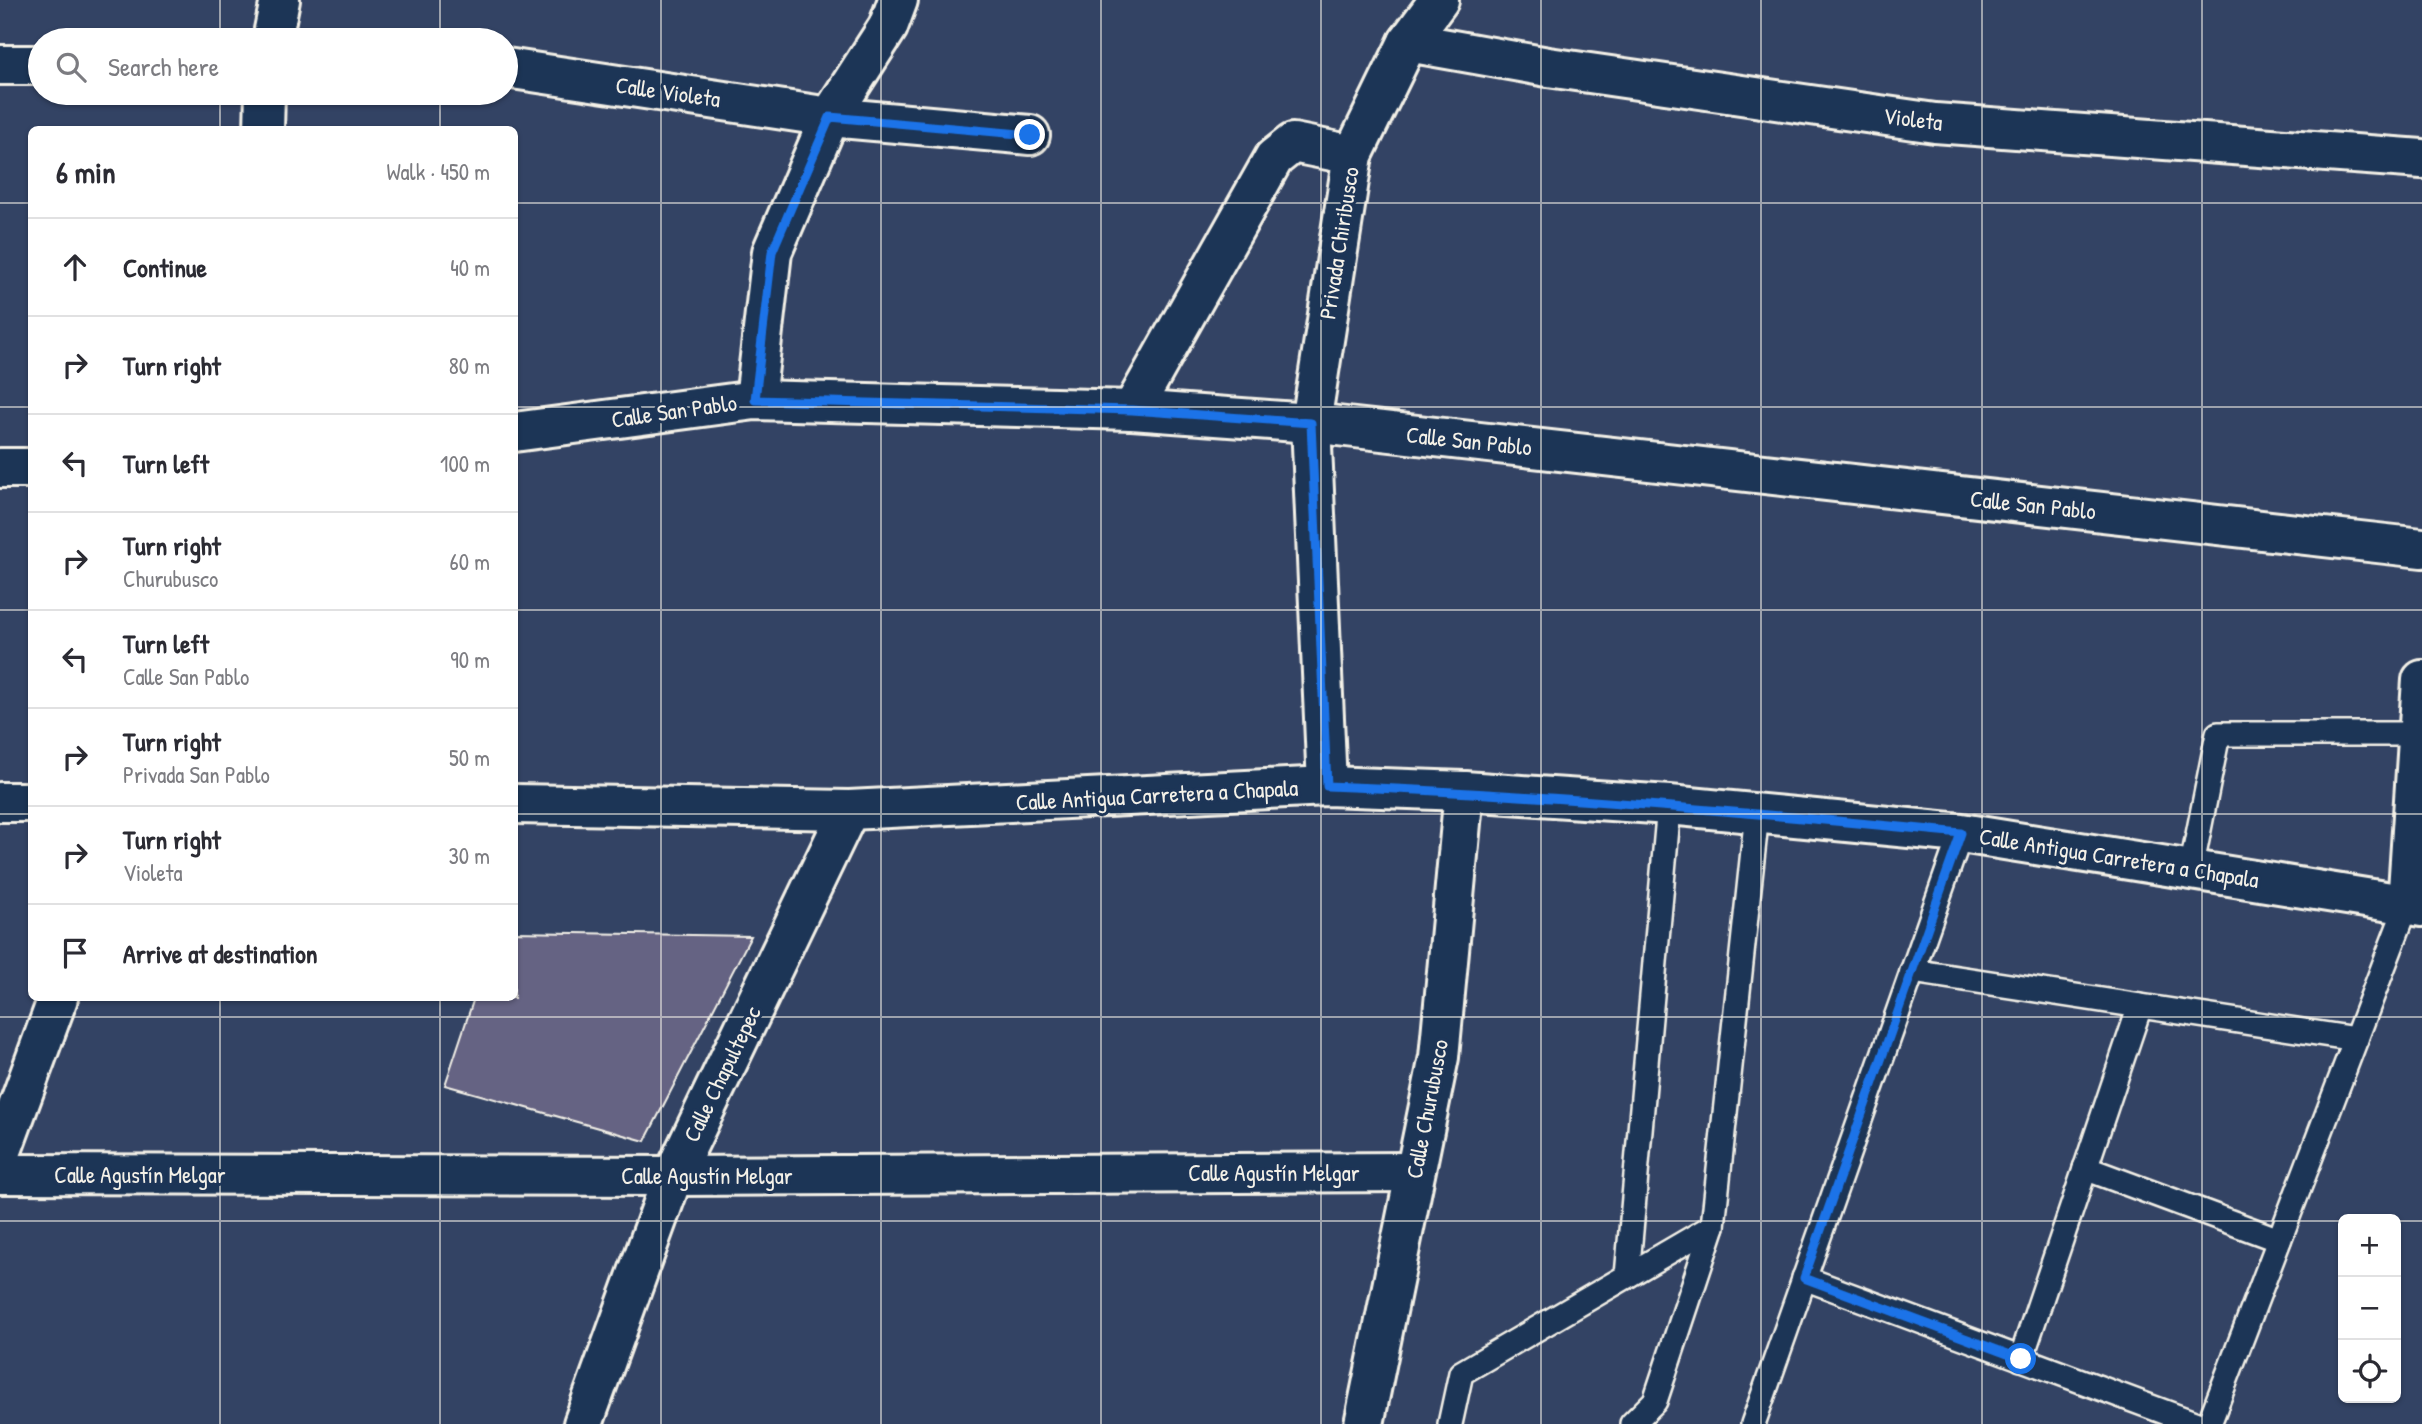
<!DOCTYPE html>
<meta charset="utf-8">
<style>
body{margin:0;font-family:"Patrick Hand",sans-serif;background:#f7f7f7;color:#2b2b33}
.controls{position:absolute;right:21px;bottom:21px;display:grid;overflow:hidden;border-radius:10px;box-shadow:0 2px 5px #0004}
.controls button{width:63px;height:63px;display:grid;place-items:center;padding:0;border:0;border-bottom:2px solid #e1e1e2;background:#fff;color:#2b2b33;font:35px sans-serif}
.stop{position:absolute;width:21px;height:21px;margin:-16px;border:5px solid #1a73e8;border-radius:50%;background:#fff}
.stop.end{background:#1a73e8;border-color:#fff;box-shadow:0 2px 7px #0008}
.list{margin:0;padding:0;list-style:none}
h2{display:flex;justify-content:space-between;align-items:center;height:91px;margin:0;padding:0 28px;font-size:30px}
h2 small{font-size:23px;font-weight:400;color:#7c7c81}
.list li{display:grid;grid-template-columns:46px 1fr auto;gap:21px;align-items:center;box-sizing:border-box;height:98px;padding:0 28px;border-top:2px solid #e1e1e2}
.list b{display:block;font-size:26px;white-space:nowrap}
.list p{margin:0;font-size:23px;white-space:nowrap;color:#7c7c81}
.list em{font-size:23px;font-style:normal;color:#7c7c81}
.icon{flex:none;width:38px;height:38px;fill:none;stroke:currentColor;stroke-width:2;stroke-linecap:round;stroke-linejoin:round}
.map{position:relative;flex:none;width:2422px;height:1424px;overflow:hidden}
.search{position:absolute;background:#fff;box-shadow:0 2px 5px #0004;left:28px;top:28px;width:490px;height:77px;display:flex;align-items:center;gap:18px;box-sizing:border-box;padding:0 24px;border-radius:38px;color:#7c7c81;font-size:26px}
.panel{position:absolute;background:#fff;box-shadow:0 2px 5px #0004;left:28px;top:126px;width:490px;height:875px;border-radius:10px}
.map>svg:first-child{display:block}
</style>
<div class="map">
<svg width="2422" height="1424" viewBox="0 0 2422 1424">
<rect width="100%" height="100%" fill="#334364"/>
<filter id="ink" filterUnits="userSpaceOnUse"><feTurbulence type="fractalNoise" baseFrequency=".0143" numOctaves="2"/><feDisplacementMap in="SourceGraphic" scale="14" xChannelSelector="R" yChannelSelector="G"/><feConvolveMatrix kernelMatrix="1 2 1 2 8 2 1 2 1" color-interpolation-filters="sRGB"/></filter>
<g filter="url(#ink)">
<polygon fill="#656383" stroke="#f4f1e8" stroke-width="2" points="514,932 751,936 645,1141 445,1085 474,998 514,998"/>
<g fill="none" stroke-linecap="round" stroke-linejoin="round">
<g stroke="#f4f1e8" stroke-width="28">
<g id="lane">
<polyline points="2191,870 2218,734 2419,734"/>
<polyline points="1912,971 2356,1039"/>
<polyline points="2085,1168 2279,1240"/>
<polyline points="1627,1276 1669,805"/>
<polyline points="1804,1278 2197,1424"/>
<polyline points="2021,1359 2140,1006"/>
<polyline points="1450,1424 1461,1373 1713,1226"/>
<polyline points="1632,1424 1655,1401 1713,1226 1757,813"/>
<polyline points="1753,1424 1961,833"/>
<polyline points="2209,1424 2407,905"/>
</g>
</g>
<g stroke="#f4f1e8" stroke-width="44">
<g id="street">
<polyline points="272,40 280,0"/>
<polyline points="1408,42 1548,67 1935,123 2422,159"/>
<polyline points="0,65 40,65"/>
<polyline points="506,68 830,117 1030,135"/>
<polyline points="264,130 265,93"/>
<polyline points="755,400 772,252 830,117 888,27 898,0"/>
<polyline points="1132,410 1274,158 1293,143 1353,155"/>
<polyline points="514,432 755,400 1132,410 1311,423 2422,548"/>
<polyline points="0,468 32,468"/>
<polyline points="1327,786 1311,423 1353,155 1408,42 1439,0"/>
<polyline points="0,1156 58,998"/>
<polyline points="0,1174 673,1176 1415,1172"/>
<polyline points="583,1424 673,1176 849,810"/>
<polyline points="1364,1424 1439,1057 1464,791"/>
</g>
</g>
<g stroke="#f4f1e8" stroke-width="44">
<g id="secondary">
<polyline points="0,802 32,802"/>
<polyline points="514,804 849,810 1327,786 1464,791 1669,805 1961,833 2422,907"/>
<polyline points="2407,905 2422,680"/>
</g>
</g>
<use href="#lane" stroke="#1d3557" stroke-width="23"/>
<use href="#street" stroke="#1d3557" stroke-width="38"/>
<use href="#secondary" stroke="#1d3557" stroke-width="38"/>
</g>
</g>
<g fill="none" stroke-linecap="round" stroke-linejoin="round" filter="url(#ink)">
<path stroke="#1a73e8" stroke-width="9" d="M 1030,135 L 830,117 L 772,252 L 755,400 L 1132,410 L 1311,423 L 1327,786 C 1539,794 1750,812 1961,833 L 1804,1278 L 2021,1359"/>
</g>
<path fill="none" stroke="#f4f1e8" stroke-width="2" stroke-opacity="0.55" d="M 220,0 L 220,40M 440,0 L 440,40M 661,0 L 661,1424M 881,0 L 881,1424M 1101,0 L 1101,1424M 1321,0 L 1321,1424M 1541,0 L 1541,1424M 1761,0 L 1761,1424M 1982,0 L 1982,1424M 2202,0 L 2202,1424M 220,93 L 220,130M 440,93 L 440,130M 0,203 L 32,203M 514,203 L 2422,203M 0,407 L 32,407M 514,407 L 2422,407M 0,610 L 32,610M 514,610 L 2422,610M 0,814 L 32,814M 514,814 L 2422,814M 220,998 L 220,1424M 440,998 L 440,1424M 0,1017 L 2422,1017M 0,1221 L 2343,1221M 2396,1221 L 2422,1221"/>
<g text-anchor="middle" stroke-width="6" stroke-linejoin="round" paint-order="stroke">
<g font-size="23" fill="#f4f1e8" stroke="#1d3557">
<text transform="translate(668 92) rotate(8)" y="8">Calle Violeta</text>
<text transform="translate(1913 119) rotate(7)" y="8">Violeta</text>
<text transform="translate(1339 243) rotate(-81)" y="8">Privada Chiribusco</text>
<text transform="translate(674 411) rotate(-8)" y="8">Calle San Pablo</text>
<text transform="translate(1469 441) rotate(6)" y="8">Calle San Pablo</text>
<text transform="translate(2033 505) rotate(6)" y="8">Calle San Pablo</text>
<text transform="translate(1157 795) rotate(-3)" y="8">Calle Antigua Carretera a Chapala</text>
<text transform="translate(2119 858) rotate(9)" y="8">Calle Antigua Carretera a Chapala</text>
<text transform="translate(722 1074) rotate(-64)" y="8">Calle Chapultepec</text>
<text transform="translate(1427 1109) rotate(-79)" y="8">Calle Churubusco</text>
<text x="1274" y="1181">Calle Agustín Melgar</text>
<text x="140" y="1183">Calle Agustín Melgar</text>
<text x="707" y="1184">Calle Agustín Melgar</text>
</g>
</g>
</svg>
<div class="controls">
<button>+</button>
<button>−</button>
<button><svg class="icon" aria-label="locate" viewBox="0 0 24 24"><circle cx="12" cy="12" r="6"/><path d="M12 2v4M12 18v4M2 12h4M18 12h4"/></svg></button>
</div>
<div class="stop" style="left:2021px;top:1359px"></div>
<div class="stop end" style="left:1030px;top:135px"></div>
<div class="search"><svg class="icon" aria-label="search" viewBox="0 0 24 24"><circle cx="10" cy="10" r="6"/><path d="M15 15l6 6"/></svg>Search here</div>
<section class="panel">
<h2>6 min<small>Walk · 450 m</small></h2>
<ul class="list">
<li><svg class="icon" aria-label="ahead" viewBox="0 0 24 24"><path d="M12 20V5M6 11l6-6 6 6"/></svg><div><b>Continue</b></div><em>40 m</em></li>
<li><svg class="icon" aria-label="right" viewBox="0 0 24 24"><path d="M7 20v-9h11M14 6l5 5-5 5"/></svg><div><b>Turn right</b></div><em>80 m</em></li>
<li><svg class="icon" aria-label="left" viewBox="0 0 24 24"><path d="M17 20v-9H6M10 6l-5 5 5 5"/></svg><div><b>Turn left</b></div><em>100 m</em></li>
<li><svg class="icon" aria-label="right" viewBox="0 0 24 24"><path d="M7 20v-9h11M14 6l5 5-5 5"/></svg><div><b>Turn right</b><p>Churubusco</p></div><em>60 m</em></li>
<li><svg class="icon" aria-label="left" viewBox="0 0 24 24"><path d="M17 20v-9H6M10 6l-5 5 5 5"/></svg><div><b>Turn left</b><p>Calle San Pablo</p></div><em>90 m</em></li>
<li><svg class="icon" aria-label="right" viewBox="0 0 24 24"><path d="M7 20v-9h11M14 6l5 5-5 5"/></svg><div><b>Turn right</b><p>Privada San Pablo</p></div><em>50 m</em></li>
<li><svg class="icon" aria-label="right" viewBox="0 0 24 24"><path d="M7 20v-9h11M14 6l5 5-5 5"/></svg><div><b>Turn right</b><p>Violeta</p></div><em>30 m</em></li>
<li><svg class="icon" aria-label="arrive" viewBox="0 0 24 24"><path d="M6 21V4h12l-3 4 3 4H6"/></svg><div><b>Arrive at destination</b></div></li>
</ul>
</section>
</div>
